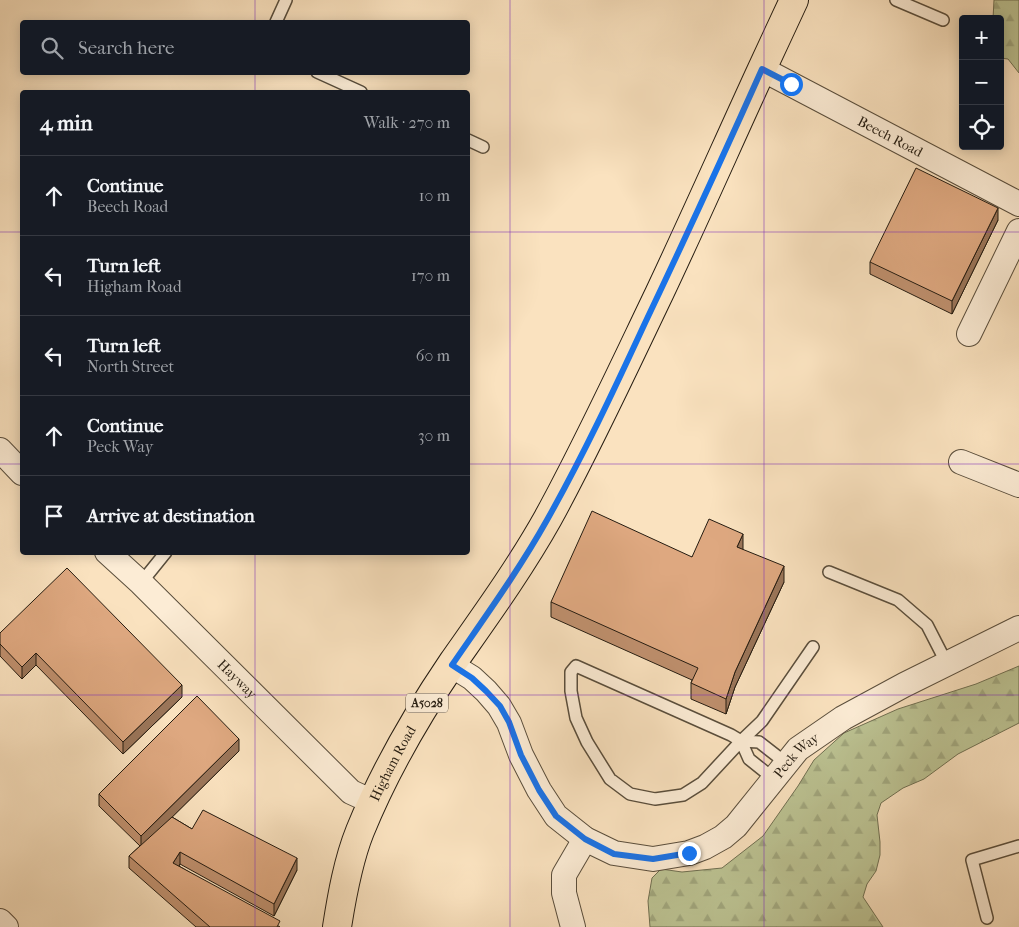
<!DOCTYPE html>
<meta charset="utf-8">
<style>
body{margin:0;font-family:"IM FELL French Canon",serif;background:#242831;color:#f1f3f6}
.controls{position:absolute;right:15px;top:15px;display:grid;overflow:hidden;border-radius:5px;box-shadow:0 2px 12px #0003}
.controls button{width:45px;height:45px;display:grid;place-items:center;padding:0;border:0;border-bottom:1px solid #363941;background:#171b24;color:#f1f3f6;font:25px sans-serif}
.stop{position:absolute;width:15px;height:15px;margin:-11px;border:4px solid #1a73e8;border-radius:50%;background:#fff}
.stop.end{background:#1a73e8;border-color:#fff;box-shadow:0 1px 5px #0008}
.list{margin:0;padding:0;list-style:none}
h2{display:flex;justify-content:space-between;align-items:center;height:65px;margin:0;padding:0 20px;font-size:21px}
h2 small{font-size:16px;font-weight:400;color:#9ea1a6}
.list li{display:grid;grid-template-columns:32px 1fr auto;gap:15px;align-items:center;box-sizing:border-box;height:80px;padding:0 20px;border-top:1px solid #363941}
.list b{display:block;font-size:19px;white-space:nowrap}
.list p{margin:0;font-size:16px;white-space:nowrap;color:#9ea1a6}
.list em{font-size:16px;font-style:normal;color:#9ea1a6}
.icon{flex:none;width:28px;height:28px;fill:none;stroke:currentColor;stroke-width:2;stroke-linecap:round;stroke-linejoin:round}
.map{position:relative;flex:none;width:1019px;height:927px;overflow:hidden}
.search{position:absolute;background:#171b24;box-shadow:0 2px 12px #0003;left:20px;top:20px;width:450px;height:55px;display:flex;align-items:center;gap:12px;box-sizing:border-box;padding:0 18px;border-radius:5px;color:#9ea1a6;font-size:19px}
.panel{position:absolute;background:#171b24;box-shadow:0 2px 12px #0003;left:20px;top:90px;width:450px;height:465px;border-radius:5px}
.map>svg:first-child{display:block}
</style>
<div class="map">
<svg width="1019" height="927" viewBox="0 0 1019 927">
<defs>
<pattern id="forest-firs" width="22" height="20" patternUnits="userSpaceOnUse" patternTransform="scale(1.25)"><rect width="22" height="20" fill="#bcc393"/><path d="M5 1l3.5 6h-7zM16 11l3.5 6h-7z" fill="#a1a77e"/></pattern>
</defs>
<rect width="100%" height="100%" fill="#fae2bf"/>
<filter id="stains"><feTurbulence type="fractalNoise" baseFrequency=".004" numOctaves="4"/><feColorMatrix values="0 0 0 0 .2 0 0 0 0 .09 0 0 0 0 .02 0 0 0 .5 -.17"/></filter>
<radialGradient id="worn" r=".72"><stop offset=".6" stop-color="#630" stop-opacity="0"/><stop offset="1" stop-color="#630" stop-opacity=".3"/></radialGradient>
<g fill="url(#forest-firs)" stroke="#707052">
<polygon points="994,0 1019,0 1019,73 1008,59 1000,58 1000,19 993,19"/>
<polygon points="1019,666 1019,723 958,754 924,779 903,788 881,803 877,815 880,842 880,855 876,871 867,884 863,897 883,927 650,927 648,901 652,878 661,869 682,872 722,868 763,836 798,786 814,760 844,733 898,709 976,684"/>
</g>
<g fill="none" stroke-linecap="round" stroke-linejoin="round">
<g stroke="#5a4e3c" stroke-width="14">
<g id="lane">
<polyline points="896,0 943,20"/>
<polyline points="276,22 286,0"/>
<polyline points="317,72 361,92"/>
<polyline points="468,140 483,147"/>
<polyline points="829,572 898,600 927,625 947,664"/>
<polyline points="141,583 166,552"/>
<polyline points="741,741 762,721 813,647"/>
<polyline points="774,779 749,759 741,741 702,783 683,795 655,799 630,794 610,779 587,742 576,718 571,691 571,672 576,666 731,735 741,741 759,742 786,763"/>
<polyline points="987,918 972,860 1019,846"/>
</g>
</g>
<g stroke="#5a4e3c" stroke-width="26">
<g id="street">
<path id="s1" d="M 762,69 L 1019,204"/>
<polyline points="969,334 1019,231"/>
<polyline points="0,450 22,473"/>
<polyline points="961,462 1019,485"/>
<path id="s2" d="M 107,552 L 141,583 L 351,792 L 373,802"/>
<path id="s3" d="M 451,665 L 472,678 L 486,691 L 499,706 L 509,723 L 521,755 L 539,790 L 556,816 L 585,839 L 614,853 L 653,859 L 689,853 L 705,847 L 723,837 L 736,826 L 798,749 L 843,718 L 904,685 L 1019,628"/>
<polyline points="0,921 6,927"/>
<polyline points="573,927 564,893 564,875 585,839"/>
</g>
</g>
<g stroke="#251c11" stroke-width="30">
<g id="primary">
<path id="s4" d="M 337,927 C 342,895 348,861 360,831 C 384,772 417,715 453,662 C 486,615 520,568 548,518 C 588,445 623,369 659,294 C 694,220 727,145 761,71 C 772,47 783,24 794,0"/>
</g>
</g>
<use href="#lane" stroke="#fcecd5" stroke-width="11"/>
<use href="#street" stroke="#fcecd5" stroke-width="24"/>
<use href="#primary" stroke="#fae2bf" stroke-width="28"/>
</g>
<g fill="#bf906e" stroke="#251c11">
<polygon points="998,220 952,314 870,274 870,262"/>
<polygon points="743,550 784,582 735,687 726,714 691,699 691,683 692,680 551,617 551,602 692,557"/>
<polygon points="0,633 182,697 123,754 36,665 22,679 0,656"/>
<polygon points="239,751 172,817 192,829 297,870 274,916 180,864 179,866 280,927 196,927 129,868 129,856 140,846 99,806 99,794"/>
</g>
<g fill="#9b765a" stroke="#251c11">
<polygon points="998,208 998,220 952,314 952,301"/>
<polygon points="743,534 743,550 737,547"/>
<polygon points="784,566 784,582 735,687 726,714 726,699 735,672"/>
<polygon points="36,653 36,665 22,679 22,667"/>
<polygon points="182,685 182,697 123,754 123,742"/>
<polygon points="239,739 239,751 141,848 141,836"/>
<polygon points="180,852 180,864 173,875 173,863"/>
<polygon points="297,858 297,870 274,916 274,904"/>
</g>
<g fill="#dea880" stroke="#251c11">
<polygon points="916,168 998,208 952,301 870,262"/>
<polygon points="592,511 692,557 709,519 743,534 737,547 784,566 735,672 726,699 691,683 698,668 551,602"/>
<polygon points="67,568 182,685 123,742 36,653 22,667 0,644 0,633"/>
<polygon points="197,696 239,739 141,836 99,794"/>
<polygon points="203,810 297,858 274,904 180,852 173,863 280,921 277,927 210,927 129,856 172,817 192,829"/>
</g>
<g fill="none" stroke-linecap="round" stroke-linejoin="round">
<path stroke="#1a73e8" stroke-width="6" d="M 689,853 L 653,859 L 614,854 L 585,839 L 556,816 L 539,790 L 521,755 L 509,722 L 500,706 L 486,691 L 472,678 L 452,665 C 485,617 519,570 547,520 C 583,456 614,390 645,323 C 685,239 724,154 762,69 L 791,84"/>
</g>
<path fill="none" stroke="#7b2cbf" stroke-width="1" stroke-opacity="0.55" d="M 255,0 L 255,22M 510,0 L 510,927M 764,0 L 764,927M 255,72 L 255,92M 0,232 L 22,232M 468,232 L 1019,232M 0,464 L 22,464M 468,464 L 1019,464M 255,552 L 255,927M 0,695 L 1019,695"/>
<g text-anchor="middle" stroke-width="4" stroke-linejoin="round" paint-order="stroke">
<rect fill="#fcecd5" stroke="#665a4c" stroke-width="1" x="406" y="693.5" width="42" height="19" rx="4"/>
<g font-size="12" font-weight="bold" fill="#251c11">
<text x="427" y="707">A5028</text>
</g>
<g font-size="14" fill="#251c11" stroke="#fcecd5">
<text dy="5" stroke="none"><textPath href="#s1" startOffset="145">Beech Road</textPath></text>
<text dy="5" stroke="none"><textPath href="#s2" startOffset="182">Hayway</textPath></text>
<text dy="5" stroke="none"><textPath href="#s3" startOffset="481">Peck Way</textPath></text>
<text dy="5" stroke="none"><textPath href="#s4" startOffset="174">Higham Road</textPath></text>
</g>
</g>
<rect width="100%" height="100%" filter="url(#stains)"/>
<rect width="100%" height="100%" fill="url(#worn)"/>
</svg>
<div class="controls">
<button>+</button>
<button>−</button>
<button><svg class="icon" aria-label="locate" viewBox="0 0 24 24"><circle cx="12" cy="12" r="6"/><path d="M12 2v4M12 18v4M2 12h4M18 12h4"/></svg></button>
</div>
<div class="stop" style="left:791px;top:84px"></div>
<div class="stop end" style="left:689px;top:853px"></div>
<div class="search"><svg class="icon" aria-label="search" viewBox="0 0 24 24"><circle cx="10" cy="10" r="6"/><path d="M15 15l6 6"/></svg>Search here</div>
<section class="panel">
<h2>4 min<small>Walk · 270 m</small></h2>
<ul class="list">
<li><svg class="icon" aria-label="ahead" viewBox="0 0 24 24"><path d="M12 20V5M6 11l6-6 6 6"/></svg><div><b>Continue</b><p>Beech Road</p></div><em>10 m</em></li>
<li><svg class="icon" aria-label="left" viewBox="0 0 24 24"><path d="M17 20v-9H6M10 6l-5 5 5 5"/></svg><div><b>Turn left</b><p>Higham Road</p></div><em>170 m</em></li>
<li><svg class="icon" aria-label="left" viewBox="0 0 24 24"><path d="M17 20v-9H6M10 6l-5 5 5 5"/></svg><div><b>Turn left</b><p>North Street</p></div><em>60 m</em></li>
<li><svg class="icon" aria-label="ahead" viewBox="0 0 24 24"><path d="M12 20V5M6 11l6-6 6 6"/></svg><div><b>Continue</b><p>Peck Way</p></div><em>30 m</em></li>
<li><svg class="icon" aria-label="arrive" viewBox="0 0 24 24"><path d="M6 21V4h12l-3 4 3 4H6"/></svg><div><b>Arrive at destination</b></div></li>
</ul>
</section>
</div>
